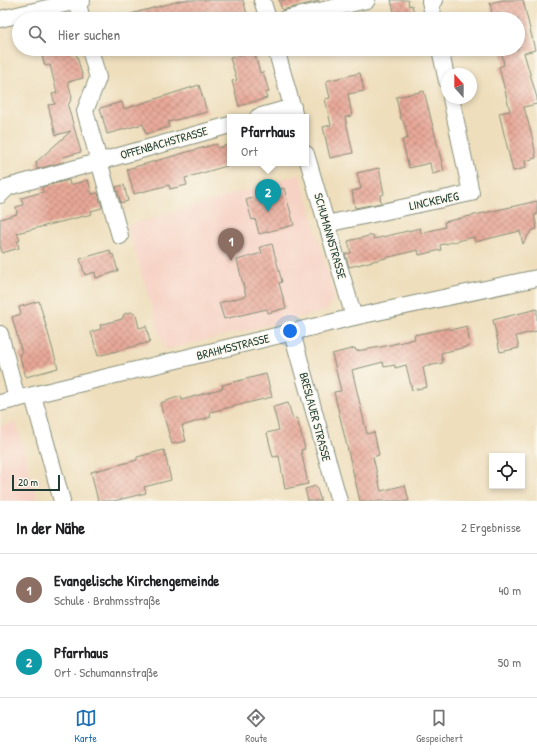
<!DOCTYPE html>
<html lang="de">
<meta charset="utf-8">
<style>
body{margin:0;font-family:"Patrick Hand",sans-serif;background:#f2f2f2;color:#202124}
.controls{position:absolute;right:12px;bottom:12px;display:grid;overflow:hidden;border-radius:0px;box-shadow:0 2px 6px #0003}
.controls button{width:36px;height:36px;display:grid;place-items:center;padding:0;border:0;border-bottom:1px solid #e0e0e0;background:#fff;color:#202124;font:20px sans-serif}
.compass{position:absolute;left:441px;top:68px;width:36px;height:36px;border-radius:50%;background:#fff;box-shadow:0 2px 6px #0003;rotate:339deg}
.scale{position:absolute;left:12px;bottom:10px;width:48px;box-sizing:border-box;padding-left:4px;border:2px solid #1f3d34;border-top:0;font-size:11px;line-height:14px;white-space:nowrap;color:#1f3d34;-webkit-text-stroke:3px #fbf7ec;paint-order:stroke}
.you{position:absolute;left:290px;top:331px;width:14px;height:14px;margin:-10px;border:3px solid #fff;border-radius:50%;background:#1a73e8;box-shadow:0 0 0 6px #1a73e833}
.badge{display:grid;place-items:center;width:26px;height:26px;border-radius:50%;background:#1f6fb2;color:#fff;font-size:13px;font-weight:700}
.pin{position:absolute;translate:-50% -33px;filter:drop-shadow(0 1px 2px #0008)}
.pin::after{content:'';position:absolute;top:21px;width:14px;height:12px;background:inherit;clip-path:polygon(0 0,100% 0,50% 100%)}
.popup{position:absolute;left:227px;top:114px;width:82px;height:52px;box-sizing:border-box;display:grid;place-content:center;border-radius:0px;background:#fff;filter:drop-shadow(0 1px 3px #0005);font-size:13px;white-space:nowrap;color:#757577}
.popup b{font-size:15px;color:#202124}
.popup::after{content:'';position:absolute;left:50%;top:100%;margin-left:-8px;border:8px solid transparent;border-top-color:#fff}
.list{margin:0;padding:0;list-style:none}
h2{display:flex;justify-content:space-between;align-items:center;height:52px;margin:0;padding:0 16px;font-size:17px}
h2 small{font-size:13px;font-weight:400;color:#757577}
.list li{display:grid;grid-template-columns:26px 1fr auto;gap:12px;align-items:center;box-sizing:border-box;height:72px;padding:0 16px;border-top:1px solid #e0e0e0}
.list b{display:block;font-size:15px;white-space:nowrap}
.list p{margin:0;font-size:13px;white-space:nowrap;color:#757577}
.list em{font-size:13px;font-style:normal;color:#757577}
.icon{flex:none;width:22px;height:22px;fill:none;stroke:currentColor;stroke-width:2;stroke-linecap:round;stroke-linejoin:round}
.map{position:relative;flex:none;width:537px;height:501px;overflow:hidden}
.search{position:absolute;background:#fff;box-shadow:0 2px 6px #0003;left:12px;right:12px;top:12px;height:44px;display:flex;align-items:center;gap:10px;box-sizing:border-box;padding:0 14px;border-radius:22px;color:#757577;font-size:15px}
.sheet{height:196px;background:#fff}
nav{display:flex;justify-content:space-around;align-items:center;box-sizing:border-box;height:56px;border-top:1px solid #e0e0e0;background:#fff;font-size:11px;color:#757577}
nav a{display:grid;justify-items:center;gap:2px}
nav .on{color:#1f6fb2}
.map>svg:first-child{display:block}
</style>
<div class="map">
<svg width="537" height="501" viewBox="0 0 537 501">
<defs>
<pattern id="building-cross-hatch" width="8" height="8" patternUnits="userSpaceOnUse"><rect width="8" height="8" fill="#e8a898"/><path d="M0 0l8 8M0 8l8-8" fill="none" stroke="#bb8a7d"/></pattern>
</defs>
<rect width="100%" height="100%" fill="#fbf7ec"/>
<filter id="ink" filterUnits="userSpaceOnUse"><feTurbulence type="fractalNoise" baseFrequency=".025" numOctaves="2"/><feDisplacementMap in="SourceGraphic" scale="8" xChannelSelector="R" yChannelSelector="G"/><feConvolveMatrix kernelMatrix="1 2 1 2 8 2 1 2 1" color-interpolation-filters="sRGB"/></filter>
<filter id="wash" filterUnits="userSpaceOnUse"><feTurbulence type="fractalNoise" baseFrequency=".012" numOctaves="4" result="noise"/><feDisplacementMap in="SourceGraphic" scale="16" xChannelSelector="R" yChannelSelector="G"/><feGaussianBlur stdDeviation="0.9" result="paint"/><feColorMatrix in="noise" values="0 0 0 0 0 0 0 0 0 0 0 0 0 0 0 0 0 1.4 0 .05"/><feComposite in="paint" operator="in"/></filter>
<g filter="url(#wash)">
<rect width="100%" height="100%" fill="#eedebc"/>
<g fill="#f6d2c4">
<polygon points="300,174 335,297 326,311 165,350 127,226"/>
<polygon points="16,422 38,501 0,501 0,426"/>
</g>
<g id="blocks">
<g fill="url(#building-cross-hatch)">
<polygon points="183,0 243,0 247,14 228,19 128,19 127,15"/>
<polygon points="279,0 319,0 319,1 282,10"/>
<polygon points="391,0 408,0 409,6 412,5 415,19 396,19"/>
<polygon points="503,0 523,0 535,50 524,53 537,98 537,104 524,107 533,140 536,158 525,161 526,168 513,171 499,113 510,111 499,67 504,65 501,49 518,49 518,19 493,19 490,3"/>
<polygon points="40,49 71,49 72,54 76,53 83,78 68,82 72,97 68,106 81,152 63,157 64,162 37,169 36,162 71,131 56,135 48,105 55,104 52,94 57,93 50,65 45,66"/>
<polygon points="254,51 260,73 263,72 269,92 265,93 267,98 239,106 232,81 237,80 230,58"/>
<polygon points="360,73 364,91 348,94 352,116 345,117 353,153 330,158 323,127 331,125 325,99 330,98 326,81"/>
<polygon points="199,85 207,112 168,122 169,127 146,134 143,124 107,134 100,108 122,102 124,109"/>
<polygon points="424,91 444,171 432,174 430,163 409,168 402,140 408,138 404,122 401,119 396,97"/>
<polygon points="216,144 218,148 230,144 230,165 185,178 187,185 170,189 169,185 134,194 127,169"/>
<polygon points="379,168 384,194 380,196 381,203 355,208 352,191 361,189 357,173"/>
<polygon points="69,180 70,185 88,180 92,194 98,193 102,208 91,211 92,214 17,233 20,241 17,241 19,248 2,253 0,245 0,219 17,214 16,207 23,205 21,198 43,192 42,187"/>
<polygon points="124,185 128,201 121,203 116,187"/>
<polygon points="284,188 294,225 259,234 255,219 252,220 246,200"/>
<polygon points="537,201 537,215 534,215 537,229 531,231 523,244 520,231 475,242 474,237 440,245 441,250 419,255 418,250 349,267 345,254 351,253 348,241 373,235 374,239 420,228 421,233 445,227 444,222"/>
<polygon points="272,244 282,282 279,283 286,308 268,313 267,309 224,319 219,303 246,296 237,260 262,253 260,247"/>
<polygon points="110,250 111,255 113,254 118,271 96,278 95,272 85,275 80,259"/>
<polygon points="39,301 58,368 26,377 19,354 22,353 12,317 21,314 19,307"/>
<polygon points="537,309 537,331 516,336 519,348 500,352 493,320"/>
<polygon points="131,312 136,315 139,328 146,326 150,342 98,356 91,332 101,329 100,325 122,319 124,314"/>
<polygon points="467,326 470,346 441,353 443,363 423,367 427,387 412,390 406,365 395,368 395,365 384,367 383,362 352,370 367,434 374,432 379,455 373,457 381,491 405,485 409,501 360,501 334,392 341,391 332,354 355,348 356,351 381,347 415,339 414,335 443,329 450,328 450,330"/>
<polygon points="266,374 272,397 210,412 211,417 182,426 186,441 172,444 160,403 181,396 182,400 223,388 222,385"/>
<polygon points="288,403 293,419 297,418 305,449 301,450 308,484 285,489 279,456 273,457 267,433 279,430 273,407"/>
<polygon points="164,450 171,480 144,487 146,493 114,501 98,501 91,472 137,460 137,457"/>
<polygon points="316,486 321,501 308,501 305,489"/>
</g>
</g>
</g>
<g filter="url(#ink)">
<use href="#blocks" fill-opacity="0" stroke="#868e78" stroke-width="1"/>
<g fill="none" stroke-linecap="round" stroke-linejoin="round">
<g stroke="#868e78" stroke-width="18">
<g id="street">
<polyline points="262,0 268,19"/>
<polyline points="77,1 82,19"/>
<polyline points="0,19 82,0"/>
<polyline points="285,19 367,0"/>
<polyline points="434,19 430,1 435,0"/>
<polyline points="90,49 98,78 85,111 120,236"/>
<polyline points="276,49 295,117"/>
<polyline points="440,49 447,81"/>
<polyline points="258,117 293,107"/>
<polyline points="306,154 354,317"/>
<polyline points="0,195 8,187 230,125"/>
<polyline points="326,224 471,193 451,98"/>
<polyline points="292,333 339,501"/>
<polyline points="0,334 17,399"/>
<polyline points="33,396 62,501"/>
<polyline points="0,403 354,317 537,278"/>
</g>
</g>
<use href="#street" stroke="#fff" stroke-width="16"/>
</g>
</g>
<g text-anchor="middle" stroke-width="3" stroke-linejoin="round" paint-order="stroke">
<g font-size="12" fill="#1f3d34" stroke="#fbf7ec">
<text transform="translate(164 143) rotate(-16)" y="4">OFFENBACHSTRASSE</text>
<text transform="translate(434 201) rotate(-12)" y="4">LINCKEWEG</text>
<text transform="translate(330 236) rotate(74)" y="4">SCHUMANNSTRASSE</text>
<text transform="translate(233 347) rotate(-14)" y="4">BRAHMSSTRASSE</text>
<text transform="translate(315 417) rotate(75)" y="4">BRESLAUER STRASSE</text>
</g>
</g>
</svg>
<div class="controls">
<button><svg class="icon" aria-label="locate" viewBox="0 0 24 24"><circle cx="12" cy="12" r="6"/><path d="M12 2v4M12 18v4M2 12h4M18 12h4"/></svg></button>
</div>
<svg class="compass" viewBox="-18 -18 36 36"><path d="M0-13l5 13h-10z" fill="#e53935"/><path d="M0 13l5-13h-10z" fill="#757577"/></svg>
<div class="scale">20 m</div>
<div class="you"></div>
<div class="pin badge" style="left:231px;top:261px;background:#8d6e63">1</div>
<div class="pin badge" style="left:268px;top:212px;background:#0f9aa8">2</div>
<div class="popup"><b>Pfarrhaus</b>Ort</div>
<div class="search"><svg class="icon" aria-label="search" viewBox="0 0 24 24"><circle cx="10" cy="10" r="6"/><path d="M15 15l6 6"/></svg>Hier suchen</div>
</div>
<section class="sheet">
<h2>In der Nähe<small>2 Ergebnisse</small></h2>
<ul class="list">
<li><span class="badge" style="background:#8d6e63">1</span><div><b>Evangelische Kirchengemeinde</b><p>Schule · Brahmsstraße</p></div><em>40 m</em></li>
<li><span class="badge" style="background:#0f9aa8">2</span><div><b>Pfarrhaus</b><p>Ort · Schumannstraße</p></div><em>50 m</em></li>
</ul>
</section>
<nav>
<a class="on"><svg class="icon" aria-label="map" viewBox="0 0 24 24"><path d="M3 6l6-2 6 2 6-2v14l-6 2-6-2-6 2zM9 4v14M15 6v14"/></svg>Karte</a>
<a><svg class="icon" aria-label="directions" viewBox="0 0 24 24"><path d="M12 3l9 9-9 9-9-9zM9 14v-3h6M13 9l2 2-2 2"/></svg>Route</a>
<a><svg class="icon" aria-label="saved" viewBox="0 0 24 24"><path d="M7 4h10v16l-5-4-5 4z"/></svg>Gespeichert</a>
</nav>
